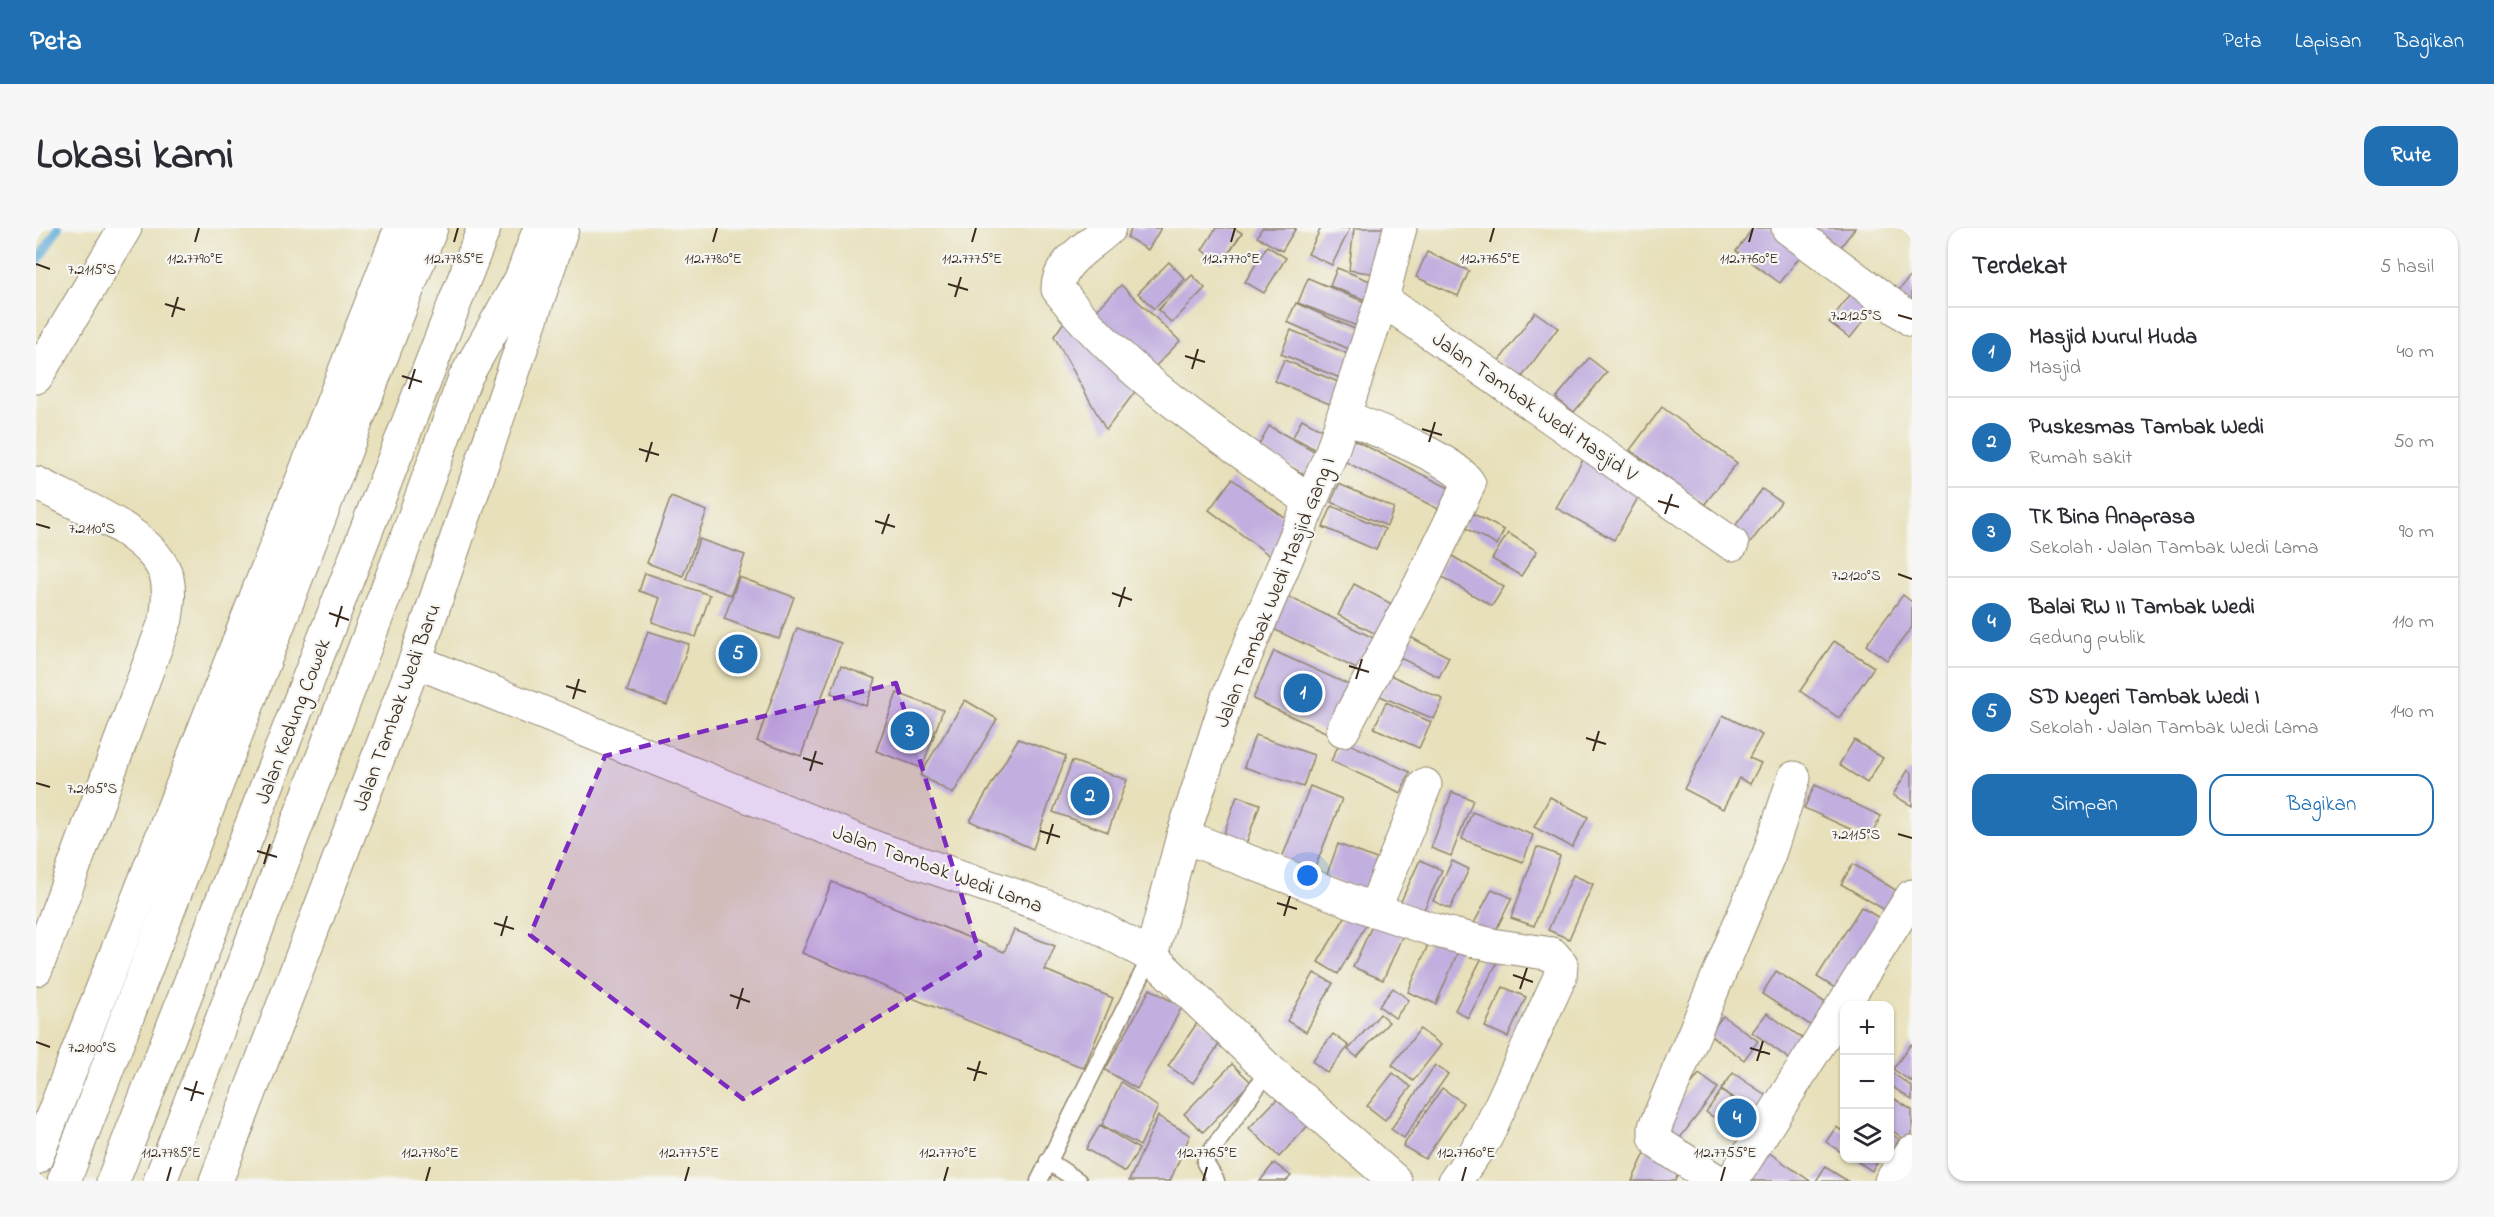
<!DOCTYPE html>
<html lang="id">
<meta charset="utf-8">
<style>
body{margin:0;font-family:"Indie Flower",sans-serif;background:#f7f7f7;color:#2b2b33}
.controls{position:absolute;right:18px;bottom:18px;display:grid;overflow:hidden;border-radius:12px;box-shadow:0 2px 4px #0004}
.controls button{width:54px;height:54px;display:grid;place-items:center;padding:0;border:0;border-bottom:2px solid #e1e1e2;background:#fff;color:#2b2b33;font:30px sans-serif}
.you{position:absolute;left:1272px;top:648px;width:21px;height:21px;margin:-15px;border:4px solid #fff;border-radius:50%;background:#1a73e8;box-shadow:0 0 0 9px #1a73e833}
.badge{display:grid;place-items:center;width:39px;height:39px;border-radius:50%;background:#1f6fb2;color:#fff;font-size:20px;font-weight:700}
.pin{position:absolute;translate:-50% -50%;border:3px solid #fff;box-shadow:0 2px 6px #0006}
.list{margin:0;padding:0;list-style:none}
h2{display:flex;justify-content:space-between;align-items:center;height:78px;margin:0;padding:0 24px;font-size:26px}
h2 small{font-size:20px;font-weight:400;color:#7c7c81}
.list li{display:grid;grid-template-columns:39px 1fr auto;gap:18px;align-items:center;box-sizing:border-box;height:90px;padding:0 24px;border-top:2px solid #e1e1e2}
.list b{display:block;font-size:22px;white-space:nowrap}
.list p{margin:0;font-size:20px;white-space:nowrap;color:#7c7c81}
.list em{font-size:20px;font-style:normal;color:#7c7c81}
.actions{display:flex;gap:12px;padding:18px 24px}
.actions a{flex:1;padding:14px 0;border:2px solid #1f6fb2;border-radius:18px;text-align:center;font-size:21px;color:#1f6fb2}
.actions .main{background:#1f6fb2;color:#fff}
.icon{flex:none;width:33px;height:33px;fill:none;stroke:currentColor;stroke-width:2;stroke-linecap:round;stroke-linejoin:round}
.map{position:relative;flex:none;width:1876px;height:953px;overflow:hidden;border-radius:18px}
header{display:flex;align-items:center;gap:36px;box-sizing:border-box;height:84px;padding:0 30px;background:#1f6fb2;color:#fff}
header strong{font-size:28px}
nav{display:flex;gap:33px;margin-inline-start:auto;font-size:21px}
.intro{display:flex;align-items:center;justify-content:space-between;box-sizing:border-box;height:144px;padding:0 36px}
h1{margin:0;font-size:42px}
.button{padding:15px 27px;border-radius:18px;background:#1f6fb2;color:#fff;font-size:21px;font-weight:700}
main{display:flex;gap:36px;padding:0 36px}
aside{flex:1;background:#fff;border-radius:18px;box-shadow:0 2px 4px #0004}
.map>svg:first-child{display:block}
</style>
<header>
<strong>Peta</strong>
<nav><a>Peta</a><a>Lapisan</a><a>Bagikan</a></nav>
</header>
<div class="intro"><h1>Lokasi kami</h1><a class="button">Rute</a></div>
<main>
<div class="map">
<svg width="1876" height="953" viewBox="0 0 1876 953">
<rect width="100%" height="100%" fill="#f6f6f2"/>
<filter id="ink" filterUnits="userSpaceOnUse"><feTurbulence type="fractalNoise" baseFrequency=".0167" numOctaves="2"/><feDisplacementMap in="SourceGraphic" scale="12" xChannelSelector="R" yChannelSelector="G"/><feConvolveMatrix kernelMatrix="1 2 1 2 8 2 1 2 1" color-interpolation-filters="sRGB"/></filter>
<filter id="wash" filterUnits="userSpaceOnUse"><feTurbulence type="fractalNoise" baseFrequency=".008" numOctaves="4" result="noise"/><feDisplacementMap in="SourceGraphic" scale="24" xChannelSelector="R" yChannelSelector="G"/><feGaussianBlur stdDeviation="1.35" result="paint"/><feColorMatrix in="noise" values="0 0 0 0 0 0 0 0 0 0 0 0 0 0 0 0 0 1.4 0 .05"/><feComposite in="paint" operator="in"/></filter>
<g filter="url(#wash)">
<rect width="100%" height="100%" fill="#e7e0ba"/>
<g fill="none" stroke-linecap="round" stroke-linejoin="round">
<polyline stroke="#5faad8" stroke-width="9" points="0,36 22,0"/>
</g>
<g id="blocks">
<g fill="#c1afdf">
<polygon points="1096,0 1125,0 1112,22 1091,9"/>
<polygon points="1180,0 1198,0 1206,5 1186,35 1166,22"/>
<polygon points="1226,0 1260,0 1246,23 1221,9"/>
<polygon points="1285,0 1314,0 1296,37 1272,26"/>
<polygon points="1318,0 1347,0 1340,46 1313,42"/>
<polygon points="1717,0 1745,0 1771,19 1744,55 1700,23"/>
<polygon points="1777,0 1819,0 1804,20"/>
<polygon points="1231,18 1250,30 1228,65 1209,54"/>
<polygon points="1391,24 1433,43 1422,68 1380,49"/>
<polygon points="1133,34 1149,51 1118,81 1102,65"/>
<polygon points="1301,40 1342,56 1335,74 1294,58"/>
<polygon points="1876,46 1876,78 1860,66"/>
<polygon points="1156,47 1169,60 1136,95 1122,82"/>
<polygon points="1272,50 1336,77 1326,100 1262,75"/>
<polygon points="1085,57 1144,113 1114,144 1055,88"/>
<polygon points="1821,58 1842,75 1814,110 1793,94"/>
<polygon points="1260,75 1330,106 1322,125 1251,94"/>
<polygon points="1035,84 1105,156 1070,202 1018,108"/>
<polygon points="1499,84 1522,100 1486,149 1463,133"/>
<polygon points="1255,102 1319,129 1309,152 1245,126"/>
<polygon points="1553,130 1571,144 1538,184 1520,170"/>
<polygon points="1248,132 1312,158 1303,180 1239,153"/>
<polygon points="1626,179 1701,235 1668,277 1594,222"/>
<polygon points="1266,191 1294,206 1284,224 1257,209"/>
<polygon points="1233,198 1282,225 1269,247 1221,220"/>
<polygon points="1310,208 1423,265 1412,286 1300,229"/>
<polygon points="1549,228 1607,261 1578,312 1520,280"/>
<polygon points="1196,251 1261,299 1237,330 1173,282"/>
<polygon points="1303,256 1358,280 1351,298 1295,274"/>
<polygon points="1726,261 1745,274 1712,318 1694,305"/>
<polygon points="635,269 671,283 647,348 611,335"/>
<polygon points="1296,278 1349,301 1340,322 1287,299"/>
<polygon points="1434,284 1468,302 1461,317 1427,299"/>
<polygon points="1472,305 1501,323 1485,348 1456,331"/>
<polygon points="663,311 709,327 695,367 650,351"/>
<polygon points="1413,326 1468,359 1456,378 1401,346"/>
<polygon points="609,345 674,367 660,409 616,394 624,370 603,363"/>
<polygon points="703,349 758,369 743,411 688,391"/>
<polygon points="1318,356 1367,382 1352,412 1302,387"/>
<polygon points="1867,367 1876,374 1876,399 1851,432 1830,417"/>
<polygon points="1251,368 1346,414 1331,446 1235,400"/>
<polygon points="761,400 805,415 765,528 721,513"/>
<polygon points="612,403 653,416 631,477 591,463"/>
<polygon points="1372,408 1413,429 1403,449 1362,429"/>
<polygon points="1798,413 1838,439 1803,490 1764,463"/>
<polygon points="1238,423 1318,459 1296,507 1217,471"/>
<polygon points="805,438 840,451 830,478 795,465"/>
<polygon points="1354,447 1407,471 1398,491 1344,468"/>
<polygon points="861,465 907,482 886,540 840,523"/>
<polygon points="929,472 961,491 917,566 884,547"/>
<polygon points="1350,474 1395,494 1383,520 1338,500"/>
<polygon points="1687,487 1726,507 1713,530 1725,535 1714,556 1703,550 1687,581 1648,561"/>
<polygon points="1219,507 1278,527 1267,559 1208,539"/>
<polygon points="982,511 1030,528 997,621 934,593"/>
<polygon points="1305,512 1374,544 1365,565 1295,533"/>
<polygon points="1818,512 1847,530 1831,555 1803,537"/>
<polygon points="1036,533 1091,552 1072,604 1017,584"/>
<polygon points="1872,542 1876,545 1876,578 1857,567"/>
<polygon points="1779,557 1845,588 1834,610 1768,580"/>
<polygon points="1274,558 1306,571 1278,642 1246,630"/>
<polygon points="1416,564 1437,572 1415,628 1395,620"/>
<polygon points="1201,568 1224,576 1210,616 1187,608"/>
<polygon points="1514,569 1552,589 1536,619 1498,599"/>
<polygon points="1436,584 1497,607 1487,634 1426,611"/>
<polygon points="1302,616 1343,632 1331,665 1290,649"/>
<polygon points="1501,619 1524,628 1498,698 1475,690"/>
<polygon points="1384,632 1406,642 1382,695 1360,684"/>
<polygon points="1416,633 1433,641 1414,681 1397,673"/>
<polygon points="1817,636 1871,669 1859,688 1805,656"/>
<polygon points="1537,647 1557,656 1533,711 1512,702"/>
<polygon points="796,654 968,724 978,702 1019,718 1009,742 1077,770 1048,840 766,725"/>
<polygon points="1456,661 1476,670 1455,712 1435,701"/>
<polygon points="1315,679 1334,690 1302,746 1282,734"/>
<polygon points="1825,679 1852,695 1807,765 1781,749"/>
<polygon points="1341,687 1370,700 1347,752 1317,739"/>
<polygon points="1396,707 1424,719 1400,776 1372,764"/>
<polygon points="1450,722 1464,729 1432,790 1419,782"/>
<polygon points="1740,743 1793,777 1779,800 1726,766"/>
<polygon points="1278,745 1297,755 1270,804 1251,793"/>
<polygon points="1467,759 1490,769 1472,809 1449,799"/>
<polygon points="1357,760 1373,772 1359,790 1343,778"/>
<polygon points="1114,761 1146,779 1101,861 1069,842"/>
<polygon points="1731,785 1777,818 1763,838 1716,804"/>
<polygon points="1344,786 1353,794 1321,829 1312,822"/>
<polygon points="1687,788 1722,813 1708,832 1673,806"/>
<polygon points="1163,792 1188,809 1157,855 1132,838"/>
<polygon points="1384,801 1405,817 1377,853 1356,837"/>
<polygon points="1297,806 1313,818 1291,845 1276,833"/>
<polygon points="1875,816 1876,817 1876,854 1857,841"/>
<polygon points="1196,836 1215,854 1167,904 1148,886"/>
<polygon points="1399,837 1412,846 1368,910 1355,901"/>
<polygon points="1854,843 1876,859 1876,872 1854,857"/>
<polygon points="1357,845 1375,859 1349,892 1331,878"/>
<polygon points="1697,845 1743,876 1732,893 1685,862"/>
<polygon points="1663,846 1682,860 1644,910 1625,896"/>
<polygon points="1085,854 1122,879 1104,918 1066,897"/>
<polygon points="1406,860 1427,875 1389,931 1367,918"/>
<polygon points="1250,862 1280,889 1243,929 1213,900"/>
<polygon points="1685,863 1732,896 1718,917 1670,884"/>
<polygon points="1854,868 1876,882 1876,905 1871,913 1854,901"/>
<polygon points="1122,888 1154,907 1134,953 1093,953"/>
<polygon points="1064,897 1103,921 1089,944 1050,921"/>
<polygon points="1800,899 1808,904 1808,926 1790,914"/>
<polygon points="1854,905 1863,911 1854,927"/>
<polygon points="1726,920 1774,953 1704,953"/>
<polygon points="1611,921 1646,937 1639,953 1596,953"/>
<polygon points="1816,930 1844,930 1836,943"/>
<polygon points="1238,935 1255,948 1250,953 1224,953"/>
<polygon points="1789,939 1812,953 1780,953"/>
</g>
</g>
</g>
<g filter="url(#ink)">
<use href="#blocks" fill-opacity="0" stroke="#91856c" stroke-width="1.5"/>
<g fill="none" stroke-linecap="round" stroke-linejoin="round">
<g stroke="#91856c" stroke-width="19">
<g id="service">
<polyline points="1012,933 1042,953"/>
<polyline points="1003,953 1115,728"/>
<polyline points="1180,953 1169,935 1171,929 1233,842"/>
</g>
</g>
<g stroke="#91856c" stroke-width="35">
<g id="minor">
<path d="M 1073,0 C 1055,18 1022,33 1022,61 C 1086,146 1188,211 1274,273"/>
<polyline points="1752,0 1876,92"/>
<polyline points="1346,71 1696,316"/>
<polyline points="379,433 840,620 1004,676 1059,697 1115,728 1233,842 1359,953"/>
<path d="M 1307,502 L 1385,355 L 1433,256 C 1421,232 1334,199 1307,188"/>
<polyline points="1147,608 1338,682 1401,703 1456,717 1516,726 1525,736 1524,749 1450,909 1419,953"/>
<polyline points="1338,682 1389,557"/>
<polyline points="1115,728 1147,608 1192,469 1296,223 1346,71 1364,0"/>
<polyline points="1681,953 1622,915 1619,909 1619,899 1733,626 1758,550"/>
<polyline points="1696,953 1876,668"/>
<polyline points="1855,953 1876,924"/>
</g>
</g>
<g stroke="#91856c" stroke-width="35">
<g id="tertiary">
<polyline points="0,149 89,0"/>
<path d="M 0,255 C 39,276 119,305 131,350 C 134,364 132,378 130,391 L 0,741"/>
<polyline points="180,953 379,433 526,0"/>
</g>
</g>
<g stroke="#91856c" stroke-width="35">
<g id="secondary">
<polyline points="0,930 365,0"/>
<polyline points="124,953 367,320 429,150 485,51 504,0"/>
</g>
</g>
<g stroke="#91856c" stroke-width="35">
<g id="trunk">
<polyline points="28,953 395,0"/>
<polyline points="77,953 448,0"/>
</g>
</g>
<use href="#service" stroke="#fff" stroke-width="16"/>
<use href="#minor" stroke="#fff" stroke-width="33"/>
<use href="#tertiary" stroke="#fff" stroke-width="33"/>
<use href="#secondary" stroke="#fff" stroke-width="33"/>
<use href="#trunk" stroke="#fff" stroke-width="33"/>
</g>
</g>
<path fill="#7b2cbf" fill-opacity="0.2" stroke="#7b2cbf" stroke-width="4.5" stroke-dasharray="12 8" stroke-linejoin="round" d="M 860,455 L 944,727 L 707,871 L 494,707 L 569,528 Z"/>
<path fill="none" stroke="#3b2a1e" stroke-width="2" d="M 159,14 L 163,0M 418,14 L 422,0M 677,14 L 681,0M 936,14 L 940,0M 1195,14 L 1199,0M 1454,14 L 1458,0M 1713,14 L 1717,0M 0,36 L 14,41M 912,56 L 932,62M 919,69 L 925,49M 129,76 L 149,82M 1862,87 L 1876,91M 136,89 L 142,69M 1149,128 L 1169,134M 1156,141 L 1162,121M 366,148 L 386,154M 373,161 L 379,141M 1386,201 L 1406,207M 1393,214 L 1399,194M 603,221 L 623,227M 610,234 L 616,214M 1622,273 L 1643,279M 1629,286 L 1636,266M 839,293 L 859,299M 0,296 L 14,300M 846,306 L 853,286M 1862,346 L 1876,351M 1076,365 L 1096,372M 1083,379 L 1089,359M 293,385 L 313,392M 300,399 L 306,378M 1313,438 L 1333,444M 1320,451 L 1326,431M 530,458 L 550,464M 537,471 L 543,451M 1550,510 L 1570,516M 1557,523 L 1563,503M 767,530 L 787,536M 774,543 L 780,523M 0,555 L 14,559M 1004,603 L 1024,609M 1862,606 L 1876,610M 1011,616 L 1017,596M 221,623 L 241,629M 228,636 L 234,616M 1241,675 L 1261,681M 1248,688 L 1254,668M 458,695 L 478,701M 465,708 L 471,688M 1477,747 L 1497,754M 1484,761 L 1491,740M 694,767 L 714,774M 701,781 L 707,760M 0,814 L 14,819M 1714,820 L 1734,826M 1721,833 L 1727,813M 931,840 L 951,846M 938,853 L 944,833M 148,860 L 168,866M 155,873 L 161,853M 131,953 L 135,939M 390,953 L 394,939M 649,953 L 653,939M 908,953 L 912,939M 1167,953 L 1171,939M 1426,953 L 1430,939M 1685,953 L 1689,939"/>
<g text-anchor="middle" stroke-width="4.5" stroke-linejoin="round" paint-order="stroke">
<g font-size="21" fill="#3b2a1e" stroke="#f6f6f2">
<text transform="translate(1499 178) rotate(35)" y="7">Jalan Tambak Wedi Masjid V</text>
<text transform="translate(1238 364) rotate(-68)" y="7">Jalan Tambak Wedi Masjid Gang I</text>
<text transform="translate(360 479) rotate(-70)" y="7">Jalan Tambak Wedi Baru</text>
<text transform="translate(256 493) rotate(-69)" y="7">Jalan Kedung Cowek</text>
<text transform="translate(902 640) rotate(20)" y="7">Jalan Tambak Wedi Lama</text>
</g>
</g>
<g font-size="15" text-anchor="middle" fill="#3b2a1e" stroke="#f6f6f2" stroke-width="4.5" stroke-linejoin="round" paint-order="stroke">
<text x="159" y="35">112.7790°E</text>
<text x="418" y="35">112.7785°E</text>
<text x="677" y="35">112.7780°E</text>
<text x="936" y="35">112.7775°E</text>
<text x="1195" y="35">112.7770°E</text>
<text x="1454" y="35">112.7765°E</text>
<text x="1713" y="35">112.7760°E</text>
<text x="56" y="46">7.2115°S</text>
<text x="1820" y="92">7.2125°S</text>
<text x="56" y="305">7.2110°S</text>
<text x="1820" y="352">7.2120°S</text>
<text x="56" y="565">7.2105°S</text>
<text x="1820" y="611">7.2115°S</text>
<text x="56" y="824">7.2100°S</text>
<text x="135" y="929">112.7785°E</text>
<text x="394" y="929">112.7780°E</text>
<text x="653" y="929">112.7775°E</text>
<text x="912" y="929">112.7770°E</text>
<text x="1171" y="929">112.7765°E</text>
<text x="1430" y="929">112.7760°E</text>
<text x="1689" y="929">112.7755°E</text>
</g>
</svg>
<div class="controls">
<button>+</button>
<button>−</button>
<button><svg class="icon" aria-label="layers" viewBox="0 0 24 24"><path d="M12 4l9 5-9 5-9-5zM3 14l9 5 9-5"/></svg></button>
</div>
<div class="you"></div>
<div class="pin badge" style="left:1267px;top:465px">1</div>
<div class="pin badge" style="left:1054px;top:568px">2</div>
<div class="pin badge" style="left:874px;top:503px">3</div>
<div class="pin badge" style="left:1701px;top:890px">4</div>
<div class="pin badge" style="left:702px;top:426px">5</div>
</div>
<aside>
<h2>Terdekat<small>5 hasil</small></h2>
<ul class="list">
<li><span class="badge">1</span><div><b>Masjid Nurul Huda</b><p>Masjid</p></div><em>40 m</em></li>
<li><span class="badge">2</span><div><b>Puskesmas Tambak Wedi</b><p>Rumah sakit</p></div><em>50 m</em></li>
<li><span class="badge">3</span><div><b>TK Bina Anaprasa</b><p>Sekolah · Jalan Tambak Wedi Lama</p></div><em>90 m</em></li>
<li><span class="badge">4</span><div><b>Balai RW II Tambak Wedi</b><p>Gedung publik</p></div><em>110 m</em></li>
<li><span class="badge">5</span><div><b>SD Negeri Tambak Wedi I</b><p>Sekolah · Jalan Tambak Wedi Lama</p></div><em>140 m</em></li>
</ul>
<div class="actions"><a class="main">Simpan</a><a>Bagikan</a></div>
</aside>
</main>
